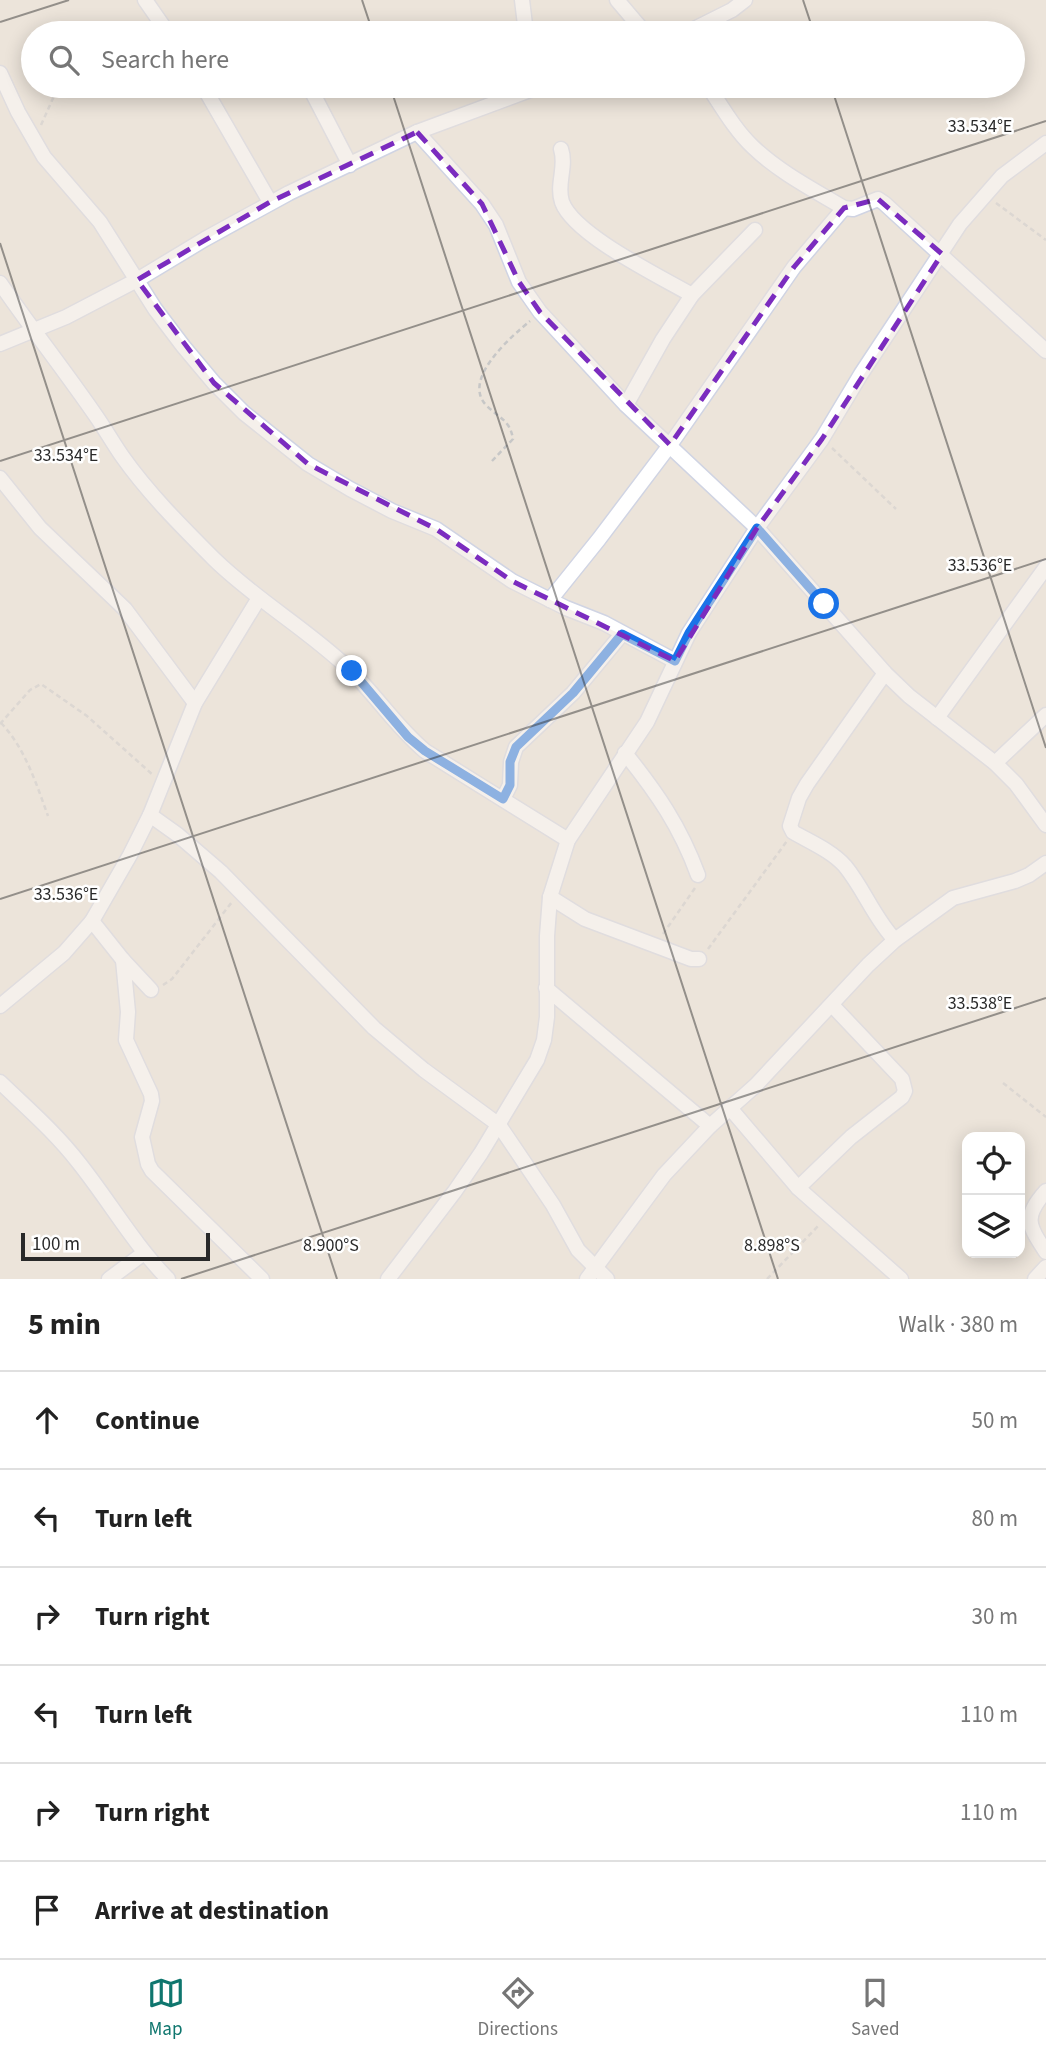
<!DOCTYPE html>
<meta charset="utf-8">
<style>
body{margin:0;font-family:"Source Sans 3",sans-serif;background:#f2f2f2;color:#222}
.controls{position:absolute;right:21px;bottom:21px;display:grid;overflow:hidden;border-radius:14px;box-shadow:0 4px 18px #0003}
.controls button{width:63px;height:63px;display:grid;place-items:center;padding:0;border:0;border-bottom:2px solid #e0e0e0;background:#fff;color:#222;font:35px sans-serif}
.scale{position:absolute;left:21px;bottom:18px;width:189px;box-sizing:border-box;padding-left:7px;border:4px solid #292929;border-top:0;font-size:19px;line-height:24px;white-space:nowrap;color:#292929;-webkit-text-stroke:5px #fff;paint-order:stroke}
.stop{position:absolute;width:21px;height:21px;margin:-16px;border:5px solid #1a73e8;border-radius:50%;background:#fff}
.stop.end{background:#1a73e8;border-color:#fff;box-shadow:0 2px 7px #0008}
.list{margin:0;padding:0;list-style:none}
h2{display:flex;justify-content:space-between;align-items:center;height:91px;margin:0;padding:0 28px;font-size:30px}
h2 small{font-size:23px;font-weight:400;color:#767676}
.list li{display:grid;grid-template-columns:46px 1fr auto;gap:21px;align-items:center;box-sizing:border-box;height:98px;padding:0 28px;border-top:2px solid #e0e0e0}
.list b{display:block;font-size:26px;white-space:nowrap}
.list em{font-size:23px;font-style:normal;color:#767676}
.icon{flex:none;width:38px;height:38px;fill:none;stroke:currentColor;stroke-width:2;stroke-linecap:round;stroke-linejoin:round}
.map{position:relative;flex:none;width:1046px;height:1279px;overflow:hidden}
.search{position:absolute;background:#fff;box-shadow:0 4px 18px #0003;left:21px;right:21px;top:21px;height:77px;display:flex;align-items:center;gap:18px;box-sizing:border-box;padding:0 24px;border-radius:38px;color:#767676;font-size:26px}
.sheet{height:679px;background:#fff}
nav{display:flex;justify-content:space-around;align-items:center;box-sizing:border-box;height:98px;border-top:2px solid #e0e0e0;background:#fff;font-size:19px;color:#767676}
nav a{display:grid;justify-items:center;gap:4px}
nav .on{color:#0f766e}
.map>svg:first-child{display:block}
</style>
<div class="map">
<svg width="1046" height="1279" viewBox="0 0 1046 1279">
<rect width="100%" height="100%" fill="#ece4da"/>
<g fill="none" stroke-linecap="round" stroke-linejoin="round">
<g stroke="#d0d4e3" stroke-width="17">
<g id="minor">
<polyline points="145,0 168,33"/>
<polyline points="522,0 526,33"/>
<polyline points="617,0 645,33"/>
<polyline points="686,33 732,10 745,0"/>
<polyline points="0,73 18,112 44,157 100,222 155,309 183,346 214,383 244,413 308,464 350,489 392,511 436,529 512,581 566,608 604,623 675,661"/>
<polyline points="203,86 270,202"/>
<polyline points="309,86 350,165"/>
<path d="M 708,86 C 722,107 735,130 753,147 C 779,172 814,190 844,208 L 853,209 L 878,199 L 884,203 L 1046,351"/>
<polyline points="417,132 482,204 496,225 519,282 540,312 626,405 757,528 885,673 909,696 995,763 1016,784 1046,825"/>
<path d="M 561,149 C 567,167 556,184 562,202 C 574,235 661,277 692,295"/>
<path d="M 0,283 C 31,328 65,371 96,416 C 105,429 113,443 122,456 C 148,493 182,527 214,559 C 256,600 307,629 349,669 C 376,695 396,727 425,751 L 568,840"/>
<polyline points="0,344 66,317 137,280 205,239 289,193 417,132 541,86"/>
<polyline points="626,405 663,339 692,295 755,230"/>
<polyline points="0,478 40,528 125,609 195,703"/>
<polyline points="550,600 599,539 670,445 794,267 844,208"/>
<path d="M 885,673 L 807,784 L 799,798 L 790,826 L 793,832 C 810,842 832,851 845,866 C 864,889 874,918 895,940"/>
<polyline points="937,718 1046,567"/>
<path d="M 625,753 C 657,793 680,826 698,875"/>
<polyline points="995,763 1046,715"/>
<polyline points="503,799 510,785 511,762 516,747 573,693 622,634"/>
<polyline points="150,815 178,835 221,872 374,1028 424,1070 499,1125 553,1205 578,1250 607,1279"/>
<polyline points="550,897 585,919 691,959 699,959"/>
<polyline points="92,921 123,960 151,990"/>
<polyline points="123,960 128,1012 126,1040 151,1094 152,1101 142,1137 148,1164 152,1171 262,1279"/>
<polyline points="546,988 710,1126"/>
<polyline points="0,1006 64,953 92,921 130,855 150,815 195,703 259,598"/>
<path d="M 0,1082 C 27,1108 56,1133 79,1163 C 110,1202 133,1243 168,1279"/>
<polyline points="730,1108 798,1188 901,1279"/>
<polyline points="798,1188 851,1137 902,1097 905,1091 902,1079 832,1005"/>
<path d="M 1046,1191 C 1023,1217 1028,1225 1046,1252"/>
<polyline points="109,1279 144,1253"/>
<polyline points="388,1279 455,1191 481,1153 537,1060 544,1040 547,1017 547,936 550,897 568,840 647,722 689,633 757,528 822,439 861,374 960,224 1002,176 1046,143"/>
<polyline points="587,1279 664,1175 710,1126 756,1085 868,965 895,940 953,898 1015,881 1029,875 1046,863"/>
<polyline points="1035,1279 1046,1267"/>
</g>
</g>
<g stroke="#c7c7c7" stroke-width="2.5" stroke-dasharray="5 3.5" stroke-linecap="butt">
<polyline points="41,125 54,96 74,86"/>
<polyline points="996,203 1046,240"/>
<polyline points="832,448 896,509"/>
<path d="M 492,461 L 513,439 C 510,420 499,418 487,406 C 460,380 512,336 530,321"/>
<path d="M 1,723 C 25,748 36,783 48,816"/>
<polyline points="0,724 30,690 41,684 87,716 153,775"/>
<polyline points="663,934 695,888"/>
<polyline points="708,949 787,841"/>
<polyline points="163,985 172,979 232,902"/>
<polyline points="1003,1083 1046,1117"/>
<polyline points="767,1279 820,1224"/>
</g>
<use href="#minor" stroke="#fff" stroke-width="14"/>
</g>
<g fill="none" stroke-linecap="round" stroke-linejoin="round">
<polyline stroke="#1a73e8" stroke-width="9" points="352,671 408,737 425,751 503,799 510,785 510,762 516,747 573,693 622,634 675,661 689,633 757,528 824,604"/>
</g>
<path d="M0 0H1046V1279H0ZM 417,132 L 482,204 L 519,282 L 540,312 L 670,445 L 794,267 L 844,208 L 878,199 L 942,254 L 822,439 L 757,528 L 675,661 L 512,581 L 436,529 L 308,464 L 214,383 L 137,280 L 270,202 Z" fill="#ece4da" fill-opacity=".55" fill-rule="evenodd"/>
<path fill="none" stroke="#7b2cbf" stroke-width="5" stroke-dasharray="14 9" stroke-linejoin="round" d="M 417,132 L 482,204 L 519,282 L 540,312 L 670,445 L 794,267 L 844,208 L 878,199 L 942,254 L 822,439 L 757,528 L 675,661 L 512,581 L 436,529 L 308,464 L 214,383 L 137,280 L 270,202 Z"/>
<path fill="none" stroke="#292929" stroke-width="2" stroke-opacity="0.45" d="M 362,0 L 373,33M 803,0 L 814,33M 0,22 L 69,0M 390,86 L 778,1279M 831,86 L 1046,748M 0,243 L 337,1279M 0,461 L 1046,121M 0,899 L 1046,559M 181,1279 L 1046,998"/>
<g font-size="18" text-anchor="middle" fill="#292929" stroke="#fff" stroke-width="5" stroke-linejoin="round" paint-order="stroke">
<text x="980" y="132">33.534°E</text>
<text x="66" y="461">33.534°E</text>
<text x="980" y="571">33.536°E</text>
<text x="66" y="900">33.536°E</text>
<text x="980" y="1009">33.538°E</text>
<text x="331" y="1251">8.900°S</text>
<text x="772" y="1251">8.898°S</text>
</g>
</svg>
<div class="controls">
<button><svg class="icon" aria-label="locate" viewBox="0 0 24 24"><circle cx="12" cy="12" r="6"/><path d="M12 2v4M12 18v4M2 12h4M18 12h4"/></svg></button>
<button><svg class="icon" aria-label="layers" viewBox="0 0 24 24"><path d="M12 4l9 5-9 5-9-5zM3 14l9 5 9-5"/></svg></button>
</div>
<div class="scale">100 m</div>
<div class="stop" style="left:824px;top:604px"></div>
<div class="stop end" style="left:352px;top:671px"></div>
<div class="search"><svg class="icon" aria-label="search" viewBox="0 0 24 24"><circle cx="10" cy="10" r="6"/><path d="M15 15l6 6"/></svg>Search here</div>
</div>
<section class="sheet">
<h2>5 min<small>Walk · 380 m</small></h2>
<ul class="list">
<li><svg class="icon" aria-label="ahead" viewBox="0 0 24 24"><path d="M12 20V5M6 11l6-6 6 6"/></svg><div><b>Continue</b></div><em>50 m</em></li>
<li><svg class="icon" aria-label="left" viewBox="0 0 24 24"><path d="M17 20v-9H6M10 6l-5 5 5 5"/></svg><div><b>Turn left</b></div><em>80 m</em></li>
<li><svg class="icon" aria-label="right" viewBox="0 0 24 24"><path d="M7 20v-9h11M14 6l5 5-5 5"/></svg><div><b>Turn right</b></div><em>30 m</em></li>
<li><svg class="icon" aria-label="left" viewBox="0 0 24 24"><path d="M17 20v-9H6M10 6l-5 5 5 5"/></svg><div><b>Turn left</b></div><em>110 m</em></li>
<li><svg class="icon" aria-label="right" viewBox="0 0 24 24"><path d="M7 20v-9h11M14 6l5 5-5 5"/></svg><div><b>Turn right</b></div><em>110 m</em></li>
<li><svg class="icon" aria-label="arrive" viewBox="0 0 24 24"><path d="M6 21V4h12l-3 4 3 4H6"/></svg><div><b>Arrive at destination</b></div></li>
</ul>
</section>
<nav>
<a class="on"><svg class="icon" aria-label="map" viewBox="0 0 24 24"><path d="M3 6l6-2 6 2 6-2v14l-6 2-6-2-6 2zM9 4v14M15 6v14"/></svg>Map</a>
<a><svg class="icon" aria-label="directions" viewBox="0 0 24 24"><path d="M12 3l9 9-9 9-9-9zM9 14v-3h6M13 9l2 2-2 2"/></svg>Directions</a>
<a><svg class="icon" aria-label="saved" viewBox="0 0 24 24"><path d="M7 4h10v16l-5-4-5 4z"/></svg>Saved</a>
</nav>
